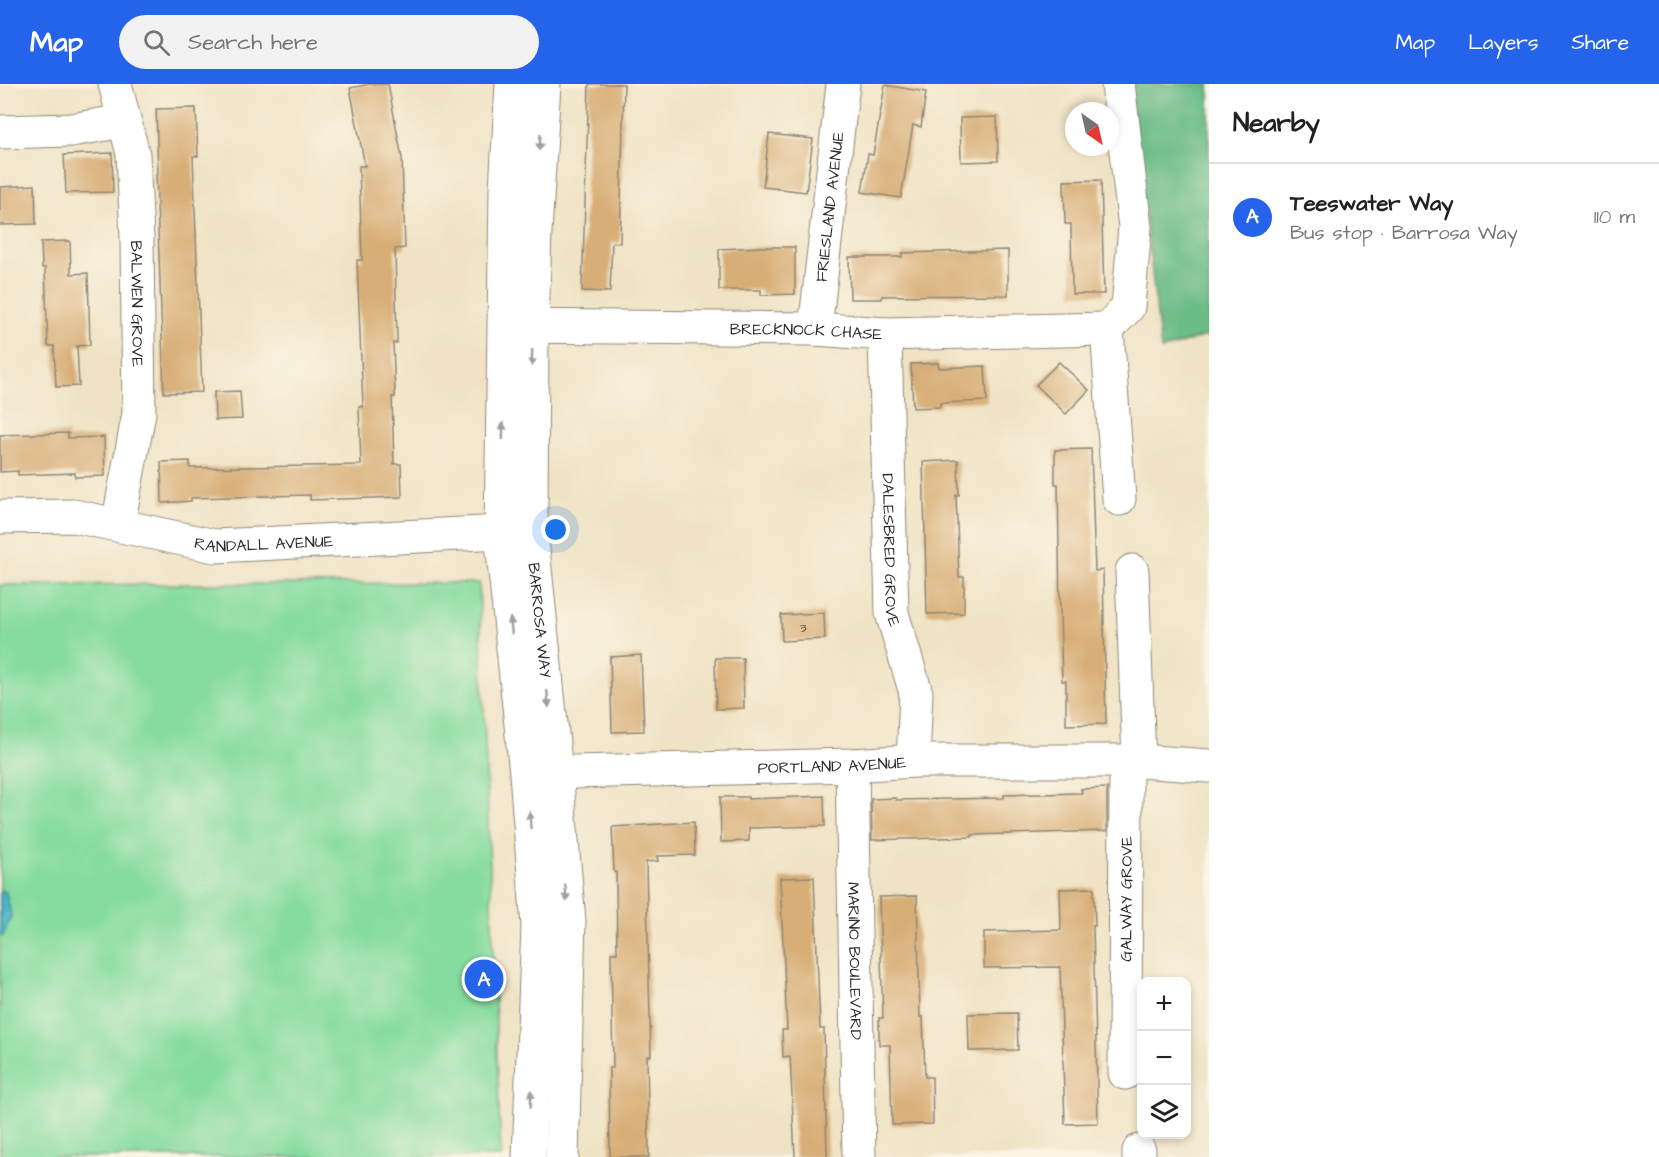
<!DOCTYPE html>
<meta charset="utf-8">
<style>
body{margin:0;font-family:"Architects Daughter",sans-serif;background:#f2f2f2;color:#202124}
.controls{position:absolute;right:18px;bottom:18px;display:grid;overflow:hidden;border-radius:12px;box-shadow:0 3px 9px #0003}
.controls button{width:54px;height:54px;display:grid;place-items:center;padding:0;border:0;border-bottom:2px solid #e0e0e0;background:#fff;color:#202124;font:30px sans-serif}
.compass{position:absolute;left:1065px;top:18px;width:54px;height:54px;border-radius:50%;background:#fff;box-shadow:0 3px 9px #0003;rotate:146deg}
.you{position:absolute;left:556px;top:446px;width:21px;height:21px;margin:-15px;border:4px solid #fff;border-radius:50%;background:#1a73e8;box-shadow:0 0 0 9px #1a73e833}
.badge{display:grid;place-items:center;width:39px;height:39px;border-radius:50%;background:#2563eb;color:#fff;font-size:20px;font-weight:700}
.pin{position:absolute;translate:-50% -50%;border:3px solid #fff;box-shadow:0 2px 6px #0006}
.list{margin:0;padding:0;list-style:none}
h2{display:flex;justify-content:space-between;align-items:center;height:78px;margin:0;padding:0 24px;font-size:26px}
h2 small{font-size:20px;font-weight:400;color:#757577}
.list li{display:grid;grid-template-columns:39px 1fr auto;gap:18px;align-items:center;box-sizing:border-box;height:108px;padding:0 24px;border-top:2px solid #e0e0e0}
.list b{display:block;font-size:22px;white-space:nowrap}
.list p{margin:0;font-size:20px;white-space:nowrap;color:#757577}
.list em{font-size:20px;font-style:normal;color:#757577}
.icon{flex:none;width:33px;height:33px;fill:none;stroke:currentColor;stroke-width:2;stroke-linecap:round;stroke-linejoin:round}
.map{position:relative;flex:none;width:1209px;height:1073px;overflow:hidden}
header{display:flex;align-items:center;gap:36px;box-sizing:border-box;height:84px;padding:0 30px;background:#2563eb;color:#fff}
header strong{font-size:28px}
nav{display:flex;gap:33px;margin-inline-start:auto;font-size:21px}
.search{width:420px;height:54px;background:#f2f2f2;display:flex;align-items:center;gap:15px;box-sizing:border-box;padding:0 21px;border-radius:33px;color:#757577;font-size:22px}
main{display:flex}
aside{flex:1;background:#fff}
.map>svg:first-child{display:block}
</style>
<header>
<strong>Map</strong>
<div class="search"><svg class="icon" aria-label="search" viewBox="0 0 24 24"><circle cx="10" cy="10" r="6"/><path d="M15 15l6 6"/></svg>Search here</div>
<nav><a>Map</a><a>Layers</a><a>Share</a></nav>
</header>
<main>
<div class="map">
<svg width="1209" height="1073" viewBox="0 0 1209 1073">
<rect width="100%" height="100%" fill="#fcf5e5"/>
<filter id="ink" filterUnits="userSpaceOnUse"><feTurbulence type="fractalNoise" baseFrequency=".0167" numOctaves="2"/><feDisplacementMap in="SourceGraphic" scale="12" xChannelSelector="R" yChannelSelector="G"/><feConvolveMatrix kernelMatrix="1 2 1 2 8 2 1 2 1" color-interpolation-filters="sRGB"/></filter>
<filter id="wash" filterUnits="userSpaceOnUse"><feTurbulence type="fractalNoise" baseFrequency=".008" numOctaves="4" result="noise"/><feDisplacementMap in="SourceGraphic" scale="24" xChannelSelector="R" yChannelSelector="G"/><feGaussianBlur stdDeviation="1.35" result="paint"/><feColorMatrix in="noise" values="0 0 0 0 0 0 0 0 0 0 0 0 0 0 0 0 0 1.4 0 .05"/><feComposite in="paint" operator="in"/></filter>
<g filter="url(#wash)">
<rect width="100%" height="100%" fill="#f0e3c5"/>
<polygon fill="#86dc9f" stroke="#588465" stroke-width="1.5" points="479,499 501,1073 0,1073 0,501"/>
<polygon fill="#6cbc86" stroke="#4c7458" stroke-width="1.5" points="1130,0 1209,0 1209,251 1161,266"/>
<polygon fill="#4bb4ca" stroke="#3b707a" stroke-width="1.5" points="0,806 6,808 11,832 3,852 0,851"/>
<g id="blocks">
<g fill="#d8ae77">
<polygon points="370,0 388,0 402,74 405,164 395,165 397,259 393,259 395,313 392,313 394,380 401,380 402,413 310,416 310,411 191,414 191,417 162,419 161,378 190,377 190,384 361,381 359,323 363,323 357,176 362,176 359,82 365,82 350,4"/>
<polygon points="589,0 624,0 620,159 612,158 610,208 582,207"/>
<polygon points="885,1 926,8 921,43 913,41 901,114 862,108 868,70 873,71"/>
<polygon points="196,24 198,72 193,72 202,308 164,309 156,90 158,90 156,25"/>
<polygon points="997,33 998,77 961,78 960,34"/>
<polygon points="769,50 813,55 806,108 763,103"/>
<polygon points="112,69 113,108 66,109 64,71"/>
<polygon points="1101,96 1104,210 1072,210 1071,140 1065,140 1064,97"/>
<polygon points="35,101 36,140 0,141 0,103"/>
<polygon points="70,157 71,190 88,189 90,261 77,262 79,302 56,303 54,262 48,262 45,184 42,184 41,158"/>
<polygon points="761,163 795,163 795,210 761,211 761,206 719,206 719,165"/>
<polygon points="1008,166 1008,211 882,212 882,215 850,215 849,173 902,173 902,169"/>
<polygon points="1059,278 1089,306 1066,330 1036,301"/>
<polygon points="938,279 939,284 985,282 987,317 940,319 940,323 913,324 911,280"/>
<polygon points="240,307 242,335 215,336 214,308"/>
<polygon points="68,349 68,354 104,353 105,392 75,393 75,389 18,391 18,387 0,388 0,351"/>
<polygon points="1091,365 1095,487 1103,486 1106,640 1066,641 1066,597 1062,597 1060,527 1058,400 1055,400 1055,366"/>
<polygon points="958,376 959,411 956,411 959,493 964,493 964,529 927,530 923,378"/>
<polygon points="824,529 825,555 782,557 781,531"/>
<polygon points="641,571 644,647 612,648 610,573"/>
<polygon points="715,574 743,574 744,624 716,625"/>
<polygon points="1107,704 1107,747 972,751 972,753 872,756 871,715 896,714 896,716 1004,714 1004,711 1082,709 1081,705"/>
<polygon points="824,712 825,742 749,744 749,757 721,758 720,713 748,713 748,715"/>
<polygon points="694,738 695,771 657,772 658,777 646,778 651,972 647,972 649,1073 610,1073 609,984 613,984 611,869 617,869 616,788 614,788 612,743"/>
<polygon points="814,793 820,945 824,945 827,1073 795,1073 790,972 783,973 782,946 787,946 780,794"/>
<polygon points="1094,804 1095,842 1093,842 1098,1039 1065,1040 1060,883 984,884 984,848 1061,846 1060,805"/>
<polygon points="917,812 920,933 923,933 925,993 932,993 933,1040 892,1041 890,961 879,961 879,934 883,934 879,813"/>
<polygon points="1017,929 1018,966 969,967 968,930"/>
</g>
</g>
</g>
<g filter="url(#ink)">
<use href="#blocks" fill-opacity="0" stroke="#8e8778" stroke-width="1.5"/>
<g fill="none" stroke-linecap="round" stroke-linejoin="round">
<g stroke="#8e8778" stroke-width="35">
<g id="minor">
<path id="s1" d="M 115,0 L 133,70 L 137,154 L 139,329 L 118,441"/>
<polyline points="512,0 506,105 501,449 526,689 538,842 529,1073"/>
<path id="s2" d="M 544,0 L 535,148 L 532,242 L 531,446 L 556,688 L 569,837 L 562,1073"/>
<polyline points="1118,0 1135,143 1128,223 1107,245 1119,415"/>
<polyline points="0,48 71,46 124,37"/>
<path id="s3" d="M 509,242 L 815,245 L 885,250 L 1107,245"/>
<path id="s4" d="M 815,245 L 843,0"/>
<path id="s5" d="M 885,250 L 892,529 L 916,609 L 913,677"/>
<path id="s6" d="M 0,433 L 74,432 L 215,462 L 523,447"/>
<polyline points="1132,487 1139,677"/>
<path id="s7" d="M 852,681 L 859,1073"/>
<path id="s8" d="M 534,689 L 852,681 L 913,677 L 1139,677 L 1209,682"/>
<path id="s9" d="M 1125,989 L 1126,677"/>
<polyline points="1139,1067 1139,1073"/>
</g>
</g>
<use href="#minor" stroke="#fff" stroke-width="33"/>
</g>
<defs><path id="oneway-solid" d="M-6-.8H1V-3.2L6.5 0L1 3.2V.8H-6Z" transform="scale(1.5)"/></defs>
<g fill="#a0a0a0">
<use href="#oneway-solid" transform="translate(540 58) rotate(94)"/>
<use href="#oneway-solid" transform="translate(532 274) rotate(91)"/>
<use href="#oneway-solid" transform="translate(503 347) rotate(-89)"/>
<use href="#oneway-solid" transform="translate(511 542) rotate(-96)"/>
<use href="#oneway-solid" transform="translate(548 615) rotate(84)"/>
<use href="#oneway-solid" transform="translate(530 736) rotate(-94)"/>
<use href="#oneway-solid" transform="translate(566 809) rotate(85)"/>
<use href="#oneway-solid" transform="translate(531 1015) rotate(-88)"/>
</g>
</g>
<g text-anchor="middle" stroke-width="4.5" stroke-linejoin="round" paint-order="stroke">
<g font-size="14" fill="#564c3e">
<text x="803" y="548">3</text>
</g>
<g font-size="16" fill="#2b2b2b" stroke="#fcf5e5">
<text dy="6" stroke="none"><textPath href="#s4" startOffset="123">FRIESLAND AVENUE</textPath></text>
<text dy="6" stroke="none"><textPath href="#s1" startOffset="222">BALWEN GROVE</textPath></text>
<text dy="6" stroke="none"><textPath href="#s3" startOffset="297">BRECKNOCK CHASE</textPath></text>
<text dy="6" stroke="none"><textPath href="#s6" startOffset="267">RANDALL AVENUE</textPath></text>
<text dy="6" stroke="none"><textPath href="#s5" startOffset="216">DALESBRED GROVE</textPath></text>
<text dy="6" stroke="none"><textPath href="#s2" startOffset="537">BARROSA WAY</textPath></text>
<text dy="6" stroke="none"><textPath href="#s8" startOffset="298">PORTLAND AVENUE</textPath></text>
<text dy="6" stroke="none"><textPath href="#s9" startOffset="174">GALWAY GROVE</textPath></text>
<text dy="6" stroke="none"><textPath href="#s7" startOffset="196">MARINO BOULEVARD</textPath></text>
</g>
</g>
</svg>
<div class="controls">
<button>+</button>
<button>−</button>
<button><svg class="icon" aria-label="layers" viewBox="0 0 24 24"><path d="M12 4l9 5-9 5-9-5zM3 14l9 5 9-5"/></svg></button>
</div>
<svg class="compass" viewBox="-18 -18 36 36"><path d="M0-13l5 13h-10z" fill="#e53935"/><path d="M0 13l5-13h-10z" fill="#757577"/></svg>
<div class="you"></div>
<div class="pin badge" style="left:484px;top:895px">A</div>
</div>
<aside>
<h2>Nearby<small></small></h2>
<ul class="list">
<li><span class="badge">A</span><div><b>Teeswater Way</b><p>Bus stop · Barrosa Way</p></div><em>110 m</em></li>
</ul>
</aside>
</main>
